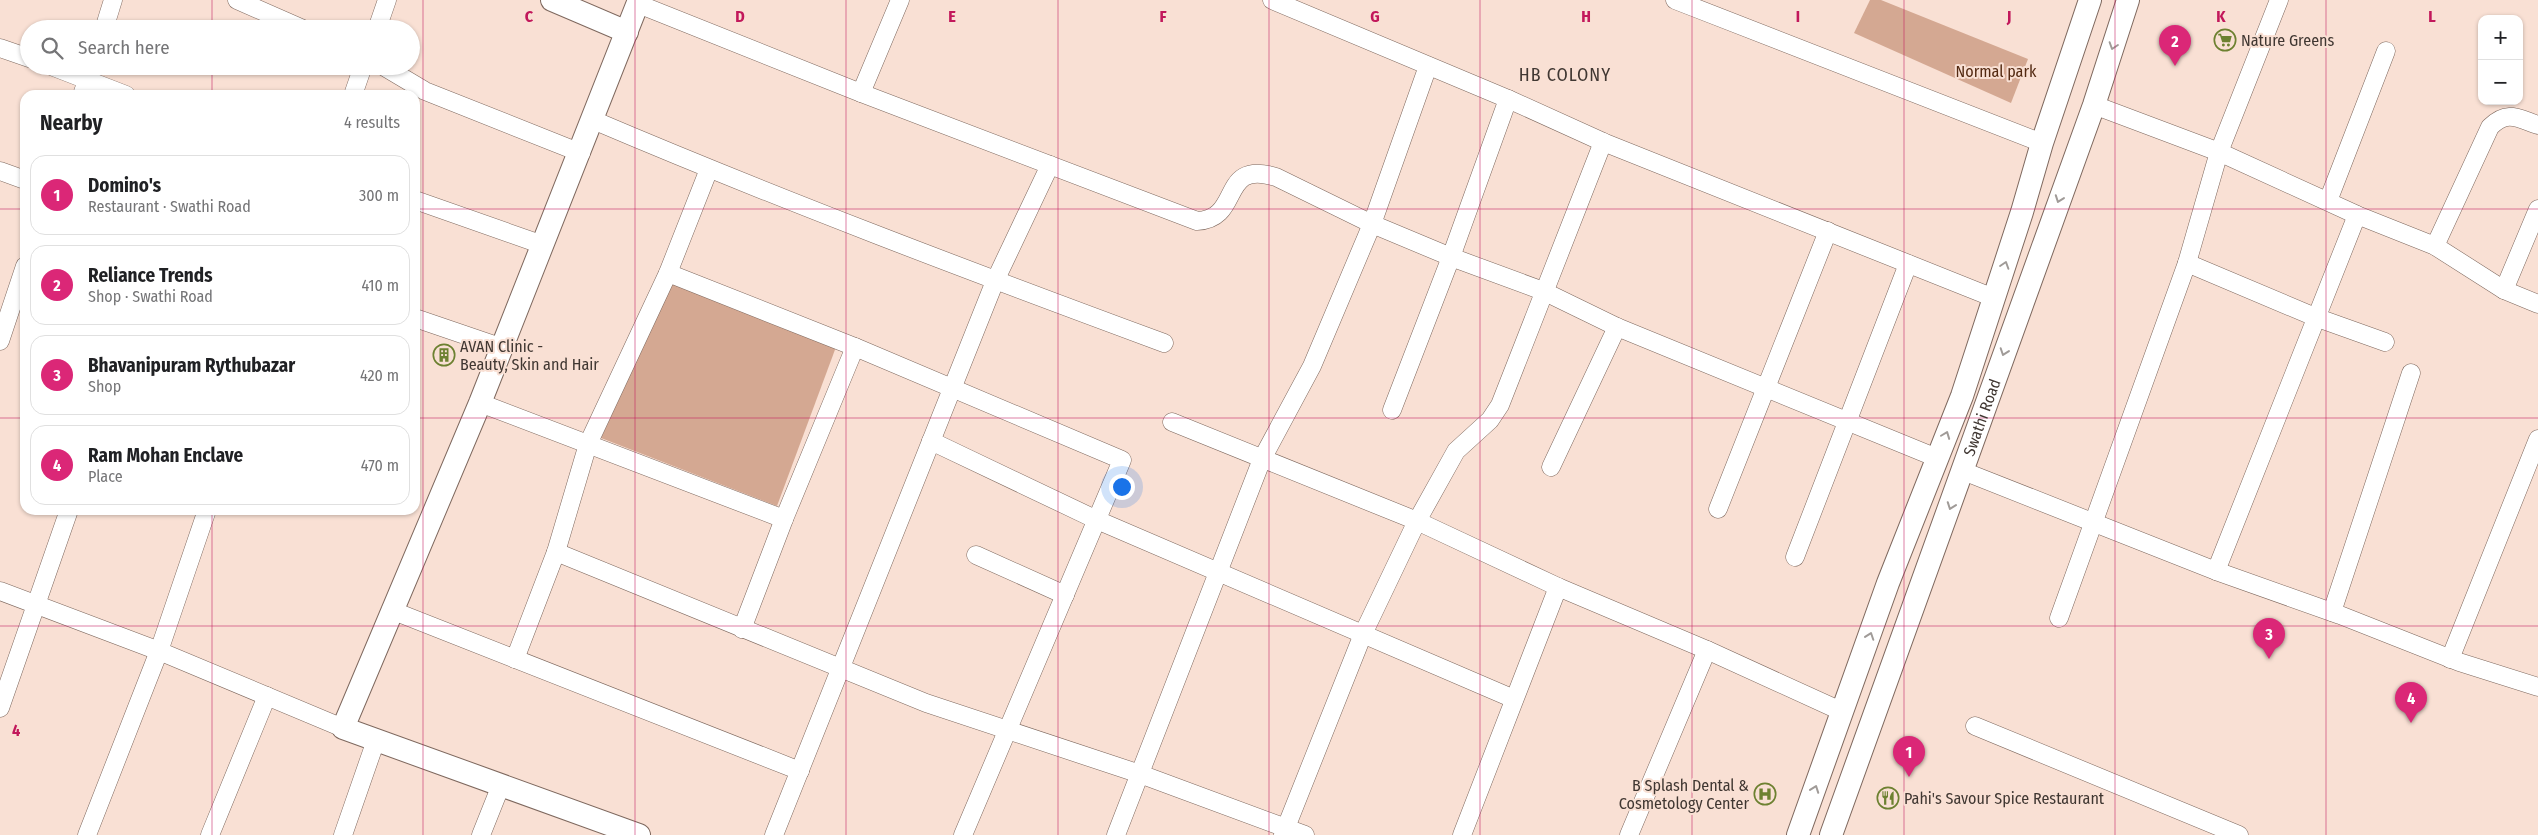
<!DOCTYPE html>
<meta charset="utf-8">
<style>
body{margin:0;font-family:"Fira Sans Condensed",sans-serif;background:#f2f2f2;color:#202124}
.controls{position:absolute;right:15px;top:15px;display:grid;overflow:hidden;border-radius:10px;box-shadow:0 1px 4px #0004}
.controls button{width:45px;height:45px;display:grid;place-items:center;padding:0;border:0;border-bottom:1px solid #e0e0e0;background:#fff;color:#202124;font:25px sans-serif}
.you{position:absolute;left:1121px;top:486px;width:18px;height:18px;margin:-12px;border:4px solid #fff;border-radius:50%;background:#1a73e8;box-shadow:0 0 0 8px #1a73e833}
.badge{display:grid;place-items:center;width:32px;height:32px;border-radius:50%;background:#db2777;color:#fff;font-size:16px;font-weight:700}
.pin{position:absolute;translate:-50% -41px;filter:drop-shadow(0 1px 2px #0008)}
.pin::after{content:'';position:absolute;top:26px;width:18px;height:15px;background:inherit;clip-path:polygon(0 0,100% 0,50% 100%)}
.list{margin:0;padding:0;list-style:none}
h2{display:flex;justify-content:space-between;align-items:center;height:65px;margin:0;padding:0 20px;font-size:21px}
h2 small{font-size:16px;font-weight:400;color:#757577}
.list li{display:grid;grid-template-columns:32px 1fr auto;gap:15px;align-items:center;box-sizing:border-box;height:80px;margin:0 10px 10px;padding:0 10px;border:1px solid #e0e0e0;border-radius:15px}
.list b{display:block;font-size:19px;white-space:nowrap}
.list p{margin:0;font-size:16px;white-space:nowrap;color:#757577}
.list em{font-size:16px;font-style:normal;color:#757577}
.icon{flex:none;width:28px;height:28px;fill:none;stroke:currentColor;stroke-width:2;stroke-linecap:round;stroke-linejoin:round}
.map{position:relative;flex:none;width:2538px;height:835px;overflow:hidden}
.search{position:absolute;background:#fff;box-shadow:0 1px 4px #0004;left:20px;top:20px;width:400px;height:55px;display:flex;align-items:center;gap:12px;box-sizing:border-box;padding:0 18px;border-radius:28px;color:#757577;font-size:19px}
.panel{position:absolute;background:#fff;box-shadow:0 1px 4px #0004;left:20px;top:90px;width:400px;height:425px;border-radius:15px}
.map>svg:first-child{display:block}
</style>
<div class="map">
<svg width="2538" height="835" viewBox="0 0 2538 835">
<rect width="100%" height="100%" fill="#f9e0d4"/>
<g fill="#d4a892">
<polygon points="1870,0 1881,0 2028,59 2011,103 1854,33"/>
<polygon points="673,281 836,347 777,506 601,438"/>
</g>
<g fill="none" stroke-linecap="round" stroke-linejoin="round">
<g stroke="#7e685e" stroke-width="19">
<g id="minor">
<polyline points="237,0 303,29"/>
<polyline points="1272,0 1508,99 1603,142 1994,298"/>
<polyline points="1675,0 2042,143"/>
<path d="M 638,4 L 861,93 L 1197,221 C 1243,219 1218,159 1276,177 L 1372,224 L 1451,257 L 1543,291 L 1617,327 L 1937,458"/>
<polyline points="104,29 113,0"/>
<polyline points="377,29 387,0"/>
<polyline points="0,48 29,58"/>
<polyline points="51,66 126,95"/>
<polyline points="383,66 425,91 581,153"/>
<polyline points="861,93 900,0"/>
<polyline points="82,95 92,66"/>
<polyline points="353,95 363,66"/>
<polyline points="2094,105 2219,152 2357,215 2435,246 2504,290 2538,304"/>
<path d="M 593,120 C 781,200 972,272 1164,343"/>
<polyline points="0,171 25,180"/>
<polyline points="415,200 543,245"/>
<polyline points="2328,201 2386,51"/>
<path d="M 2435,246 L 2490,127 C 2507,110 2517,118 2538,125"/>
<polyline points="2187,263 2315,317 2385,342"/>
<polyline points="668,273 855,347 1122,460 963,835"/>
<polyline points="2504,290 2538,209"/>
<polyline points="415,318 500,347"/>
<polyline points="0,341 25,266"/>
<polyline points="480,403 784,519 855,347"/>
<polyline points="1392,410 1451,257 1508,99"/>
<polyline points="1172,422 1417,521 1456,451 1490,420 1500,405 1603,142"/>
<polyline points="931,441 1097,520 1514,699"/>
<polyline points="1551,467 1617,327"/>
<polyline points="1963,471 2216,571 2340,615 2459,662 2538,687"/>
<polyline points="1718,509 1828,231"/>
<polyline points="556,552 588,444 668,273 709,169"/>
<polyline points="976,555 1065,595"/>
<polyline points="1795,557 1908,264"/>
<polyline points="2216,571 2357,215"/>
<polyline points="0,591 159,651 343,728"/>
<polyline points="391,610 800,771"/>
<polyline points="2332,612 2411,373"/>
<polyline points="2059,618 2187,263 2219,152 2279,0"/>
<polyline points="742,629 784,519"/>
<polyline points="515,659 556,552 926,703 1140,774 1305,835"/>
<polyline points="2450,659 2538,439"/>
<polyline points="0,708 69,510"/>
<polyline points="1975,726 2239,835"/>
<polyline points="87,835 159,651 207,510"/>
<polyline points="210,835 267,696"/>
<polyline points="343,835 376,740"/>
<polyline points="481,835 501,785"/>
<polyline points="774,835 995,281 1050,165"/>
<polyline points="1116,835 1262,459 1312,366 1372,224 1428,66"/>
<polyline points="1283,835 1363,634 1417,521 1558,587 1707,650 1843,712"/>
<polyline points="1462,835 1558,587"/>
<polyline points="1629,835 1707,650"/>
</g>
</g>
<g stroke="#7e685e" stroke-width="24">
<g id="tertiary">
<polyline points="552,0 627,32"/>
<polyline points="639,835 343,728 480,403 639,0"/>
<polyline points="1798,835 1888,583 1962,396 2022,212 2042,143 2090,0"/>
<path id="s1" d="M 1831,835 L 2094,105 L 2128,0"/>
</g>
</g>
<use href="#minor" stroke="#fff" stroke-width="18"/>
<use href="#tertiary" stroke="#fff" stroke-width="22"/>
</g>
<defs><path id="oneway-chevron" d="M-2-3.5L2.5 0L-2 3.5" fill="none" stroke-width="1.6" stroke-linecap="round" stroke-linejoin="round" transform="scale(1.25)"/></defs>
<g stroke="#a09b98">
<use href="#oneway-chevron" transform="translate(2113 46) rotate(108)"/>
<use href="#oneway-chevron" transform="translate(2059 199) rotate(110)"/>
<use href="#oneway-chevron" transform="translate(2005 265) rotate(-72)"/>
<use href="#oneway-chevron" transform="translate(2004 352) rotate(109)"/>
<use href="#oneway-chevron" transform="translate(1946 435) rotate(-69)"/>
<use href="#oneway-chevron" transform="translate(1951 506) rotate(110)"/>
<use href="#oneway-chevron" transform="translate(1870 636) rotate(-71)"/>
<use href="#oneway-chevron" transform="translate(1815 789) rotate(-70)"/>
</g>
<path fill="none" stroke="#c2185b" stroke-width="1" stroke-opacity="0.55" d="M 212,0 L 212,29M 423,0 L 423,835M 635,0 L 635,835M 846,0 L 846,835M 1058,0 L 1058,835M 1269,0 L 1269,835M 1480,0 L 1480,835M 1692,0 L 1692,835M 1904,0 L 1904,835M 2115,0 L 2115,835M 2326,0 L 2326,835M 212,66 L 212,95M 0,209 L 25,209M 415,209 L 2538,209M 0,418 L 25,418M 415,418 L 2538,418M 212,510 L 212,835M 0,626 L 2538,626"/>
<defs>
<g id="supermarket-ring" transform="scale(1.125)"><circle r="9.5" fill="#f9e0d4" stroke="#6d8131" stroke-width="1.5"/><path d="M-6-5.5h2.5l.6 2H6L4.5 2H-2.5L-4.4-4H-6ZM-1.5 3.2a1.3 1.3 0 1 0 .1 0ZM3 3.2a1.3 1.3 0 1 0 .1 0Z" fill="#6d8131"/></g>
<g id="building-ring" transform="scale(1.125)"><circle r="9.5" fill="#f9e0d4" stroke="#6d8131" stroke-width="1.5"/><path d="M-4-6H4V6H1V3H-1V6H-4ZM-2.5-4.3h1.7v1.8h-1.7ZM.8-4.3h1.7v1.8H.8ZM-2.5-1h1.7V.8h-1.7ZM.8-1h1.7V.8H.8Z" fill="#6d8131"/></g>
<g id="hospital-ring" transform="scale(1.125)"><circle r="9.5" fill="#f9e0d4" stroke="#6d8131" stroke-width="1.5"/><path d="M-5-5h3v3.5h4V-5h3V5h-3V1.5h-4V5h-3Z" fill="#6d8131"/></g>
<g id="restaurant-ring" transform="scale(1.125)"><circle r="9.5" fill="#f9e0d4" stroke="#6d8131" stroke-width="1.5"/><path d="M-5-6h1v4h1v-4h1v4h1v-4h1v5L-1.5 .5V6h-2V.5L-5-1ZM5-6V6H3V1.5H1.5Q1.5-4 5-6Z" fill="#6d8131"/></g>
</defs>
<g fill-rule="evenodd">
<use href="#supermarket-ring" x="2225" y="40"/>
<use href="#building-ring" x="444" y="355"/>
<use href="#hospital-ring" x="1765" y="794"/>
<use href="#restaurant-ring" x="1888" y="798"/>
</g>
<g text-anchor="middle" stroke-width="4" stroke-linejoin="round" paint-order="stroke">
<g font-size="16" fill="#403732" stroke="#f9e0d4" text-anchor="start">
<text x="2241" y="46">Nature Greens</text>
<text x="460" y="352">AVAN Clinic -<tspan x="460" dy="18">Beauty, Skin and Hair</tspan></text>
<text x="1749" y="791" text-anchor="end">B Splash Dental &amp;<tspan x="1749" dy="18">Cosmetology Center</tspan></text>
<text x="1904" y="804">Pahi's Savour Spice Restaurant</text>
</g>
<g font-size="16" fill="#532911" stroke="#f9e0d4">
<text x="1996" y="77">Normal park</text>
</g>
<g font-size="16" fill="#403732" stroke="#f9e0d4">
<text dy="6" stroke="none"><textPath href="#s1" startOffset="444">Swathi Road</textPath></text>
</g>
<g font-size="18" letter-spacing="1" fill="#403732" stroke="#f9e0d4">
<text x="1565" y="81">HB COLONY</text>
</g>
</g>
<g font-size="16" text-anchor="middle" font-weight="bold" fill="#c2185b" stroke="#f9e0d4" stroke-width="4" stroke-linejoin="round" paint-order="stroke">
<text x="529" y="22">C</text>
<text x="740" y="22">D</text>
<text x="952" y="22">E</text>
<text x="1163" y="22">F</text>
<text x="1375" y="22">G</text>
<text x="1586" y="22">H</text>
<text x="1798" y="22">I</text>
<text x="2009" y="22">J</text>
<text x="2221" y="22">K</text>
<text x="2432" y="22">L</text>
<text x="16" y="736">4</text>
</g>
</svg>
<div class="controls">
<button>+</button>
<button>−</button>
</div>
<div class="you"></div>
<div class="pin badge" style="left:1909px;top:777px">1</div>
<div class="pin badge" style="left:2175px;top:66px">2</div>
<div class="pin badge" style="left:2269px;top:659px">3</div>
<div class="pin badge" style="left:2411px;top:723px">4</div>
<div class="search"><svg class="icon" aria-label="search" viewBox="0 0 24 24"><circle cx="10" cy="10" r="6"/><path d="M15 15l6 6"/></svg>Search here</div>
<section class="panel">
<h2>Nearby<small>4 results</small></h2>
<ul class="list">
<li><span class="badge">1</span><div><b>Domino's</b><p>Restaurant · Swathi Road</p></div><em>300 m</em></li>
<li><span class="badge">2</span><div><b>Reliance Trends</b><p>Shop · Swathi Road</p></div><em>410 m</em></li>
<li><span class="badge">3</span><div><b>Bhavanipuram Rythubazar</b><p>Shop</p></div><em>420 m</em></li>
<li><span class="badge">4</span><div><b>Ram Mohan Enclave</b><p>Place</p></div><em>470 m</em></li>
</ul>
</section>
</div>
